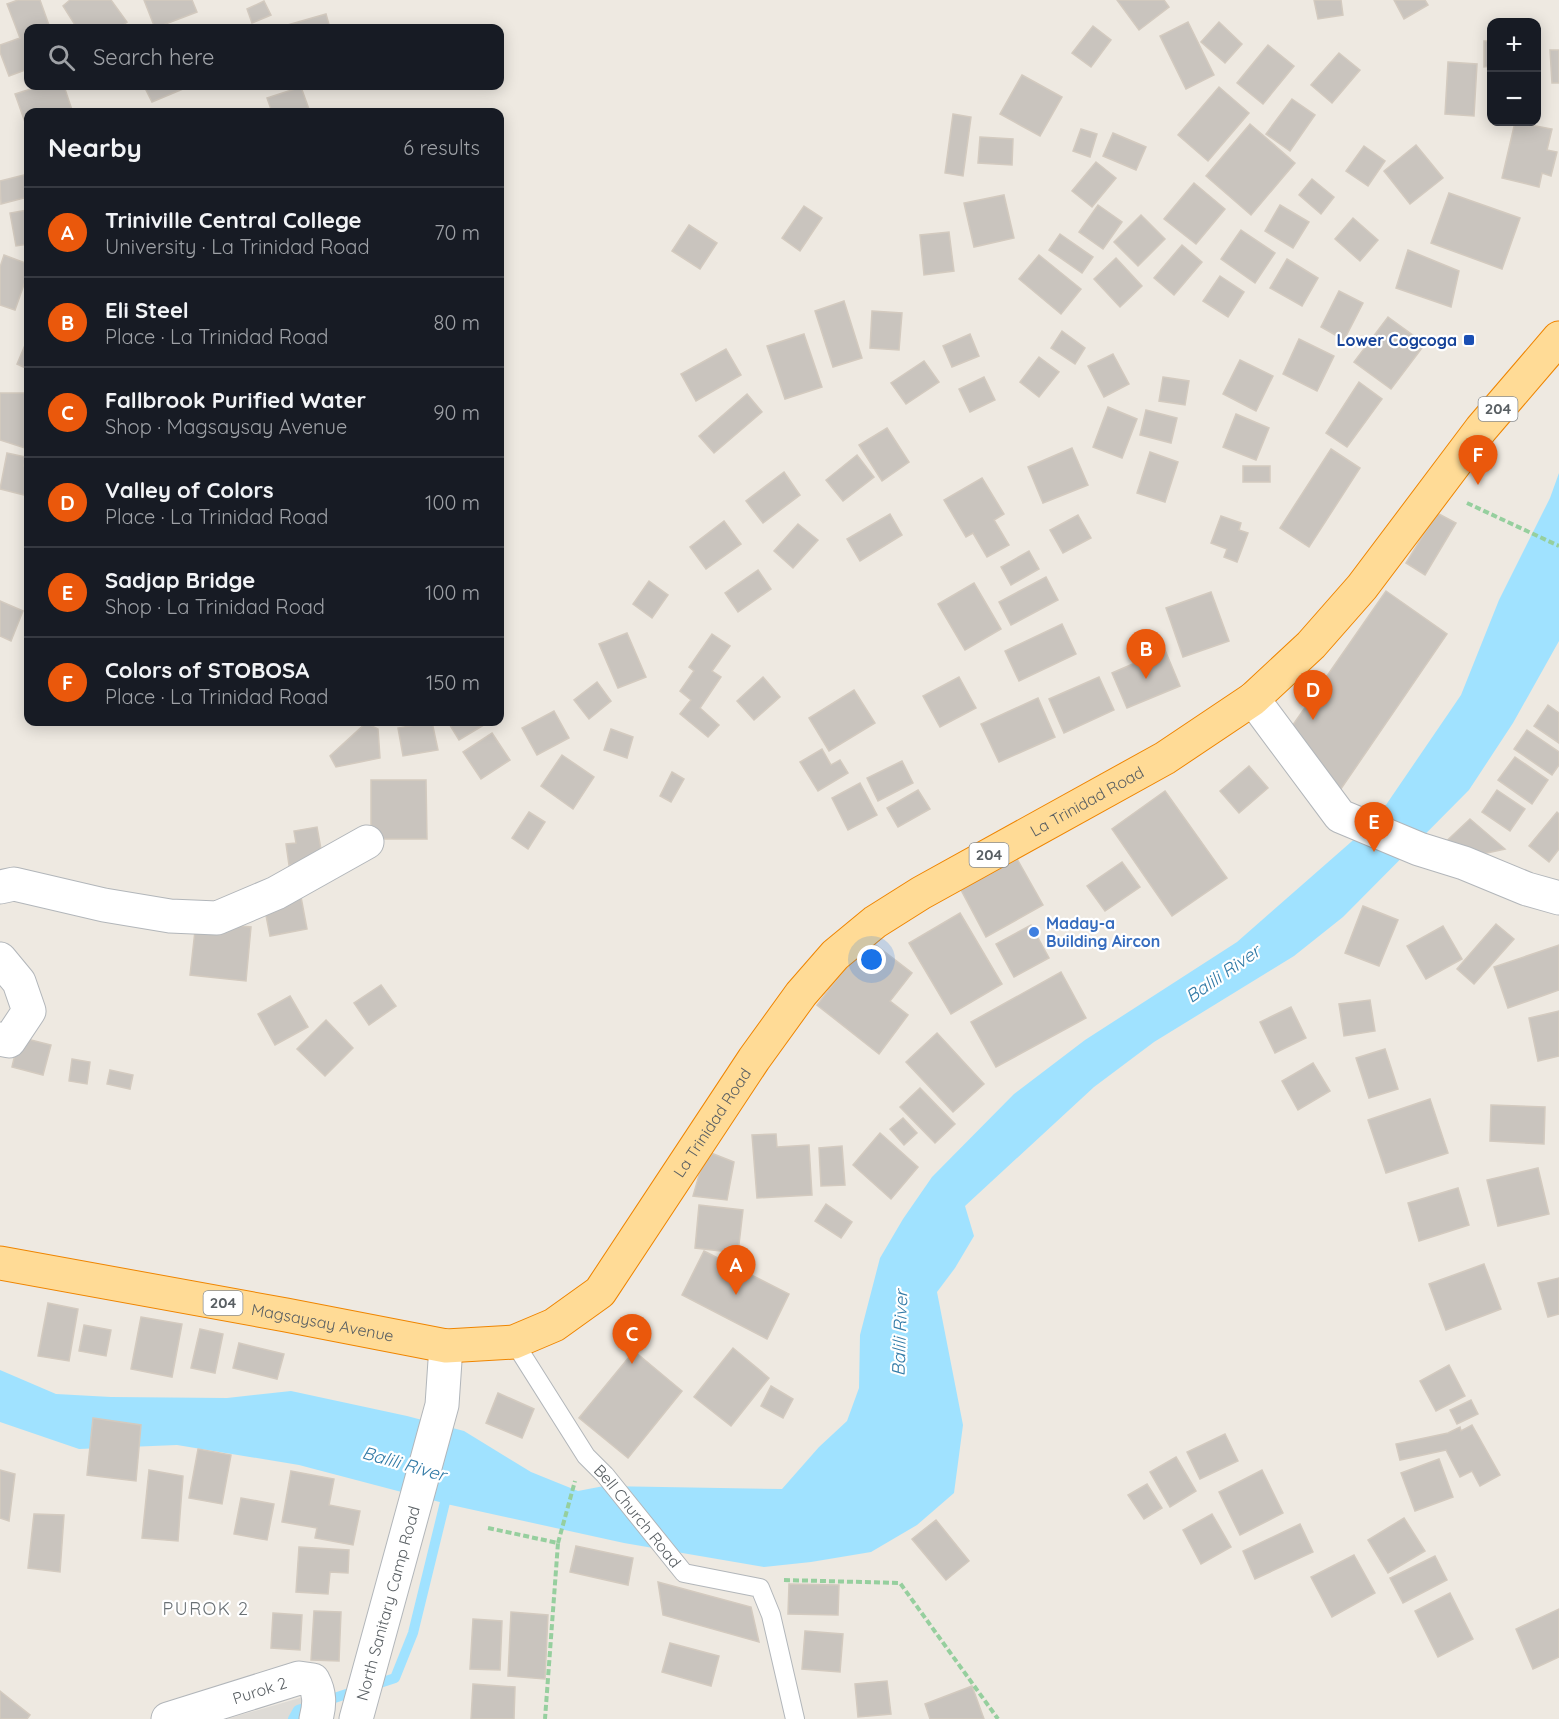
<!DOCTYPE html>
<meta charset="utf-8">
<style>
body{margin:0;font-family:Quicksand,sans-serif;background:#242831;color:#f1f3f6}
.controls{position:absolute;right:18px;top:18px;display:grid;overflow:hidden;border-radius:12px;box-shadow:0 3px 15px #0003}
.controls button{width:54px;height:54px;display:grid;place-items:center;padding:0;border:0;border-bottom:2px solid #363941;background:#171b24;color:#f1f3f6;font:30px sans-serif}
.you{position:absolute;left:872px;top:960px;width:21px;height:21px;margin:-15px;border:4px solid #fff;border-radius:50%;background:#1a73e8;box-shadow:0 0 0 9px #1a73e833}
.badge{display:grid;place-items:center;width:39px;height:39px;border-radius:50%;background:#ea580c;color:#fff;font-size:20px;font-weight:700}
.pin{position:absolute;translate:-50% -50px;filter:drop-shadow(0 2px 3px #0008)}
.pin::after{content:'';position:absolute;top:32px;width:21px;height:18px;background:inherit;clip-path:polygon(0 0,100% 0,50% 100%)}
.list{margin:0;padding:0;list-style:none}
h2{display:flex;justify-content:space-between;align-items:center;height:78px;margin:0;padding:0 24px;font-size:26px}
h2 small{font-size:20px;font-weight:400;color:#9ea1a6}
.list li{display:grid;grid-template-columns:39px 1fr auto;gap:18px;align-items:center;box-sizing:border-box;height:90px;padding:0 24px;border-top:2px solid #363941}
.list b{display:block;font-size:22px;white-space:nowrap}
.list p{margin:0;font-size:20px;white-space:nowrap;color:#9ea1a6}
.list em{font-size:20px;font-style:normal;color:#9ea1a6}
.icon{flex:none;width:33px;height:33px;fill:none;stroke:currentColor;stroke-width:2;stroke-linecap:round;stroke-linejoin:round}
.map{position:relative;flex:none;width:1559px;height:1719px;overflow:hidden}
.search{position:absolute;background:#171b24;box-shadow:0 3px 15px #0003;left:24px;top:24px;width:480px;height:66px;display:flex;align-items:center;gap:15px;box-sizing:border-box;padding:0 21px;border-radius:12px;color:#9ea1a6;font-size:22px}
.panel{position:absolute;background:#171b24;box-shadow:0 3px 15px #0003;left:24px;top:108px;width:480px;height:618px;border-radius:12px}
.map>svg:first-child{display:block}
</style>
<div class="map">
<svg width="1559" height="1719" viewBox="0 0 1559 1719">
<rect width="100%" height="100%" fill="#eee9e1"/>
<polygon fill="#dedbd6" points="303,1697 302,1719 227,1719"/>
<polygon fill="#a0e2ff" points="1559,473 1559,641 1513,723 1469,790 1343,917 1294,956 1154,1042 1094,1087 965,1206 974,1236 955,1268 937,1292 963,1425 954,1493 917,1525 871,1552 811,1562 764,1567 624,1543 451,1505 299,1465 177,1445 79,1449 0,1422 0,1370 56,1394 111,1397 227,1398 291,1391 407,1416 464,1431 531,1472 578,1491 604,1486 782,1489 819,1447 847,1421 859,1388 860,1335 880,1258 903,1219 932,1177 1014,1094 1085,1040 1237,942 1375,821 1461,695 1499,600 1550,498"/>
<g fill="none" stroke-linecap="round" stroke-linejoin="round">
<polyline stroke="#a0e2ff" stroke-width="10" points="293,1719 298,1710 395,1678 413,1633 448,1490"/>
</g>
<g fill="#c9c4be" stroke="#d3cabf" stroke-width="1.5">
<polygon points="18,0 40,0 50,28 28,28 28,69 9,76 0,52 0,45 20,38 7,4"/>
<polygon points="70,0 111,0 127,22 119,28 77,28 63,6"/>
<polygon points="144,0 192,0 197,12 155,28"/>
<polygon points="1117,0 1164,0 1169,7 1139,30"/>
<polygon points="1314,0 1341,0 1343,15 1318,19"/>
<polygon points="1394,0 1425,0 1428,5 1404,19"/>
<polygon points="264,1 271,15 252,23 247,9"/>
<polygon points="326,14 330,28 277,28"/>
<polygon points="1188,22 1214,75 1186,89 1160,36"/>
<polygon points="1219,22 1242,44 1225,63 1201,42"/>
<polygon points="1093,26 1111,40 1091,67 1072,53"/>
<polygon points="1484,41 1492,41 1492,66 1484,67"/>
<polygon points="1268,45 1294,66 1263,104 1237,83"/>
<polygon points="1550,50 1559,50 1559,83 1552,83"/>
<polygon points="1339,53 1360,70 1332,103 1311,85"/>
<polygon points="1448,62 1477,64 1474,116 1445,114"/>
<polygon points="1022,75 1062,97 1040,136 1000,114"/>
<polygon points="40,86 64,86 72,110 64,112 28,112 28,124 26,125 15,94"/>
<polygon points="144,86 190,86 152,102"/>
<polygon points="301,87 310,112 272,112 267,98"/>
<polygon points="1219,87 1249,113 1208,161 1178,135"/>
<polygon points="1292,99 1315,115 1290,151 1266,134"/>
<polygon points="953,114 971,117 963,176 945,173"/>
<polygon points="1515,122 1552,129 1547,150 1557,152 1551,176 1542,173 1539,187 1502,178"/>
<polygon points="1250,124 1295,163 1251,215 1206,176"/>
<polygon points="1081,129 1097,134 1090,157 1073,151"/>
<polygon points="1113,133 1146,147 1136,170 1103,156"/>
<polygon points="980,137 1013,139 1012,165 978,163"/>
<polygon points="1416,145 1443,178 1410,204 1384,171"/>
<polygon points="1364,146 1385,161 1368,186 1346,171"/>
<polygon points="1096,162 1116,178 1092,207 1072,191"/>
<polygon points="28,174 28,197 1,204 0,181"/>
<polygon points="1312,179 1334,197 1321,214 1299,195"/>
<polygon points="1194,183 1225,209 1196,244 1164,219"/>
<polygon points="1449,193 1520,218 1502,269 1431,243"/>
<polygon points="1004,195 1014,238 974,247 964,203"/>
<polygon points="1098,205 1122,222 1103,249 1079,232"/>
<polygon points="1280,205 1309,222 1293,248 1265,231"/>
<polygon points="804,206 822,218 800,251 782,238"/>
<polygon points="28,210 28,244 16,246 10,213"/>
<polygon points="1141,215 1165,239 1138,266 1114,242"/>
<polygon points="1353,218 1378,240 1360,261 1335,239"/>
<polygon points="689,225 717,243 700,269 672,251"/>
<polygon points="1241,230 1275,253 1255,283 1221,259"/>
<polygon points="949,232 954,271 924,275 920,235"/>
<polygon points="1060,234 1093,257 1082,273 1049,250"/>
<polygon points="1182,245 1202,262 1174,295 1154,278"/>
<polygon points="1408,250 1459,271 1451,307 1396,288"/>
<polygon points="4,255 28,264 28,273 15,310 0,305 0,267"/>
<polygon points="1039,255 1081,289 1061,314 1019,279"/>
<polygon points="1116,258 1142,286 1120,307 1094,279"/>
<polygon points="1287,259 1318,278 1302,306 1270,288"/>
<polygon points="1220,276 1244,292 1228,317 1203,301"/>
<polygon points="1339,291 1363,303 1344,340 1321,327"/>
<polygon points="844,301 862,358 833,367 815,311"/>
<polygon points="872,311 902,313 899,350 870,348"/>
<polygon points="1388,317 1425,344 1391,389 1354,362"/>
<polygon points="1062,331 1085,348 1075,364 1051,348"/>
<polygon points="804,334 822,387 785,399 767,346"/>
<polygon points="970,334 979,356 952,367 943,346"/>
<polygon points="28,338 28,369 17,364"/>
<polygon points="1299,339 1334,356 1317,391 1283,374"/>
<polygon points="726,349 741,375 696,401 681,374"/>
<polygon points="1113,354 1129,384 1104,397 1088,366"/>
<polygon points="1039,357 1059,372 1039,397 1020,382"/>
<polygon points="1240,360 1273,376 1256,411 1223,394"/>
<polygon points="924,361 939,382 906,404 891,383"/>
<polygon points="984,377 995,400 970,412 959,389"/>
<polygon points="1163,377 1189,381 1185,405 1159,401"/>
<polygon points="1359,382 1382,399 1347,447 1326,433"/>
<polygon points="0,393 28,393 28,449 0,440"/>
<polygon points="747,394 762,412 714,453 699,436"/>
<polygon points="1108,407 1137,419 1122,458 1093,447"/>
<polygon points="1146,410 1177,418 1171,443 1140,435"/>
<polygon points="1236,414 1269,428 1256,460 1223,447"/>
<polygon points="887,428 909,462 882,481 859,445"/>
<polygon points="1072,448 1088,485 1043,503 1028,467"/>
<polygon points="1331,449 1360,468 1309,547 1280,528"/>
<polygon points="1150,452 1178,462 1165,502 1137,493"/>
<polygon points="7,453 26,457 24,466 28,467 28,496 0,489"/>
<polygon points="857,455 874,477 843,501 826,480"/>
<rect x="1243" y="466" width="27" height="16"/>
<polygon points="784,472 800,495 763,523 746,501"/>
<polygon points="982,478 1004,514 994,520 1009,545 987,557 973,533 966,537 944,500"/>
<polygon points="1437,513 1456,523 1425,575 1406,563"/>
<polygon points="890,514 902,535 860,561 847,539"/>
<polygon points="1078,515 1091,538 1063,553 1050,530"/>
<polygon points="1221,516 1241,523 1239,530 1248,533 1237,562 1224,557 1227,549 1211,543"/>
<polygon points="724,521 741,544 706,569 690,547"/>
<polygon points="798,524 818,540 793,568 774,551"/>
<polygon points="1029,551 1039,569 1011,585 1001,567"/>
<polygon points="758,570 771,589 738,612 725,593"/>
<polygon points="1046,577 1058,600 1011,625 999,602"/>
<polygon points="649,581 668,595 652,618 633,604"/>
<polygon points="974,583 1001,629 965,650 938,604"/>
<polygon points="1386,591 1447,634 1334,799 1288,732"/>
<polygon points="1211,592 1229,641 1183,657 1166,608"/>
<polygon points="0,601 23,611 11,641 0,636"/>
<polygon points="1062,624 1076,654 1019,681 1005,651"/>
<polygon points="627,633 646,677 618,688 599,644"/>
<polygon points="712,634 730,646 712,671 721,677 700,708 719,725 708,737 680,714 691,700 680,691 694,671 689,667"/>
<polygon points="1165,650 1180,686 1127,708 1112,673"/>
<polygon points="763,677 780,697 754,720 737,701"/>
<polygon points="959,677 976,708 940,727 923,696"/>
<polygon points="1099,677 1114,710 1064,733 1049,699"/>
<polygon points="597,682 611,701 589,719 574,700"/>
<polygon points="854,690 875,723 829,751 809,718"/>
<polygon points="1038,698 1055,737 999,762 981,724"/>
<polygon points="1548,705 1559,713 1559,743 1534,726"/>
<polygon points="554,711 569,738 537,755 522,728"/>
<polygon points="432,722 438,750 403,756 398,728"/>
<polygon points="448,722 486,722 487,723 459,740"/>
<polygon points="366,723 378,729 380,758 336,767 330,756"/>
<polygon points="611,729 633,737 627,758 604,750"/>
<polygon points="1527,730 1559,752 1559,765 1552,775 1514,749"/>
<polygon points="492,733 510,760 481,779 463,752"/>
<polygon points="822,749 831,765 840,760 848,773 818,791 800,762"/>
<polygon points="562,755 594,777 573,809 541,786"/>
<polygon points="1515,757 1548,780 1532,804 1498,780"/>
<polygon points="902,761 913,783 878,801 867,778"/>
<polygon points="1249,766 1268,788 1239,813 1220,791"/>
<polygon points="672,772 684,779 671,802 660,796"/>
<polygon points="371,780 426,780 427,839 371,839"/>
<polygon points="860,783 877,815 848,830 832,798"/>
<polygon points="918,790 930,809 898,827 887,808"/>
<polygon points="1497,790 1525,809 1510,831 1482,812"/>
<polygon points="1165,791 1227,878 1172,916 1112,829"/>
<polygon points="529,812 545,822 528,849 512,838"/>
<polygon points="1557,812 1559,814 1559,849 1549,862 1529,846"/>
<polygon points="1470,819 1505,849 1473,856 1436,851"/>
<polygon points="317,827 324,866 300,863 289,865 286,844 296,843 294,831"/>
<polygon points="1016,857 1043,905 986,937 960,888"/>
<polygon points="1122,862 1140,887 1105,911 1087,886"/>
<polygon points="301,897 307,929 270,936 264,905"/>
<polygon points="1363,906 1398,920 1379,966 1345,953"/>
<polygon points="960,913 1002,984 951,1014 909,943"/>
<polygon points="196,922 251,927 246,981 190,975"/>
<polygon points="1496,924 1514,939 1474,984 1457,969"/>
<polygon points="1031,925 1049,958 1014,977 996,944"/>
<polygon points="1443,926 1462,959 1426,979 1407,946"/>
<polygon points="868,939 912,973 890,1001 908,1015 879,1054 817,1005"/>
<polygon points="1559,945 1559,990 1508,1008 1494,967"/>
<polygon points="1061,972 1086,1018 996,1067 971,1022"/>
<polygon points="381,985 396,1006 369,1025 354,1003"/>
<polygon points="290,996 308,1027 275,1045 258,1014"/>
<polygon points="1370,1000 1375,1031 1344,1036 1339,1004"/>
<polygon points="1291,1007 1306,1038 1275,1053 1260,1022"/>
<polygon points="1559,1011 1559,1056 1538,1061 1529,1018"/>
<polygon points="326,1020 353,1048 325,1076 297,1049"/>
<polygon points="937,1033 984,1084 953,1112 906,1062"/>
<polygon points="19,1037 51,1045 43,1075 12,1067"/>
<polygon points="1385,1049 1398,1089 1369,1098 1356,1058"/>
<polygon points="72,1059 90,1062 87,1084 69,1081"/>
<polygon points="1313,1063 1330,1091 1298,1110 1282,1081"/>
<polygon points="110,1070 133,1075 130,1089 107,1084"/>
<polygon points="920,1088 955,1124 935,1143 900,1107"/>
<polygon points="1430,1099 1448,1153 1386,1173 1368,1120"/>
<polygon points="1491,1105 1545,1107 1544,1144 1490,1141"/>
<polygon points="903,1118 917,1133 904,1145 890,1129"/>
<polygon points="880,1133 918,1167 891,1199 853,1165"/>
<polygon points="776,1134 777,1147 809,1145 812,1195 757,1198 752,1135"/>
<polygon points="842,1146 845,1185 821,1186 819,1148"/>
<polygon points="706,1151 734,1162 727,1200 693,1196"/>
<polygon points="1538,1168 1549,1214 1498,1226 1487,1180"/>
<polygon points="1458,1188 1469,1225 1419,1241 1408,1203"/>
<polygon points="826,1204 852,1222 841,1238 815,1221"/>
<polygon points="699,1205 743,1210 738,1253 695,1248"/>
<polygon points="704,1251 789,1294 767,1339 682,1295"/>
<polygon points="1484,1264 1501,1309 1446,1330 1429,1284"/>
<polygon points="1559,1278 1559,1314 1548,1317 1538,1283"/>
<polygon points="48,1303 78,1309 69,1361 38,1356"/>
<polygon points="141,1317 182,1324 172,1377 131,1369"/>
<polygon points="84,1325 111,1330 106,1356 79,1351"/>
<polygon points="200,1329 223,1334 215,1373 191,1368"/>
<polygon points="239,1343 284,1354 277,1379 233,1368"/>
<polygon points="733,1348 769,1378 731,1426 694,1397"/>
<polygon points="634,1351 682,1391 628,1458 579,1418"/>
<polygon points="1449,1365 1465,1396 1436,1411 1420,1381"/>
<polygon points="771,1386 793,1399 783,1418 761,1406"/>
<polygon points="498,1393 534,1409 522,1438 486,1423"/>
<polygon points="1471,1400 1478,1414 1457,1424 1450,1410"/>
<polygon points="93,1418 141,1425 136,1481 87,1475"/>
<polygon points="1472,1425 1500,1475 1480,1486 1472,1471 1460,1477 1446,1450 1400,1460 1396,1444 1448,1433 1460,1427 1461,1431"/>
<polygon points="1225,1434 1238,1461 1200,1479 1187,1452"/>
<polygon points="198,1449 231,1455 222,1504 189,1498"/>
<polygon points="1176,1457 1196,1491 1170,1507 1150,1472"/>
<polygon points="1439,1459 1453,1497 1415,1511 1401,1473"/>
<polygon points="0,1470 15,1474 9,1521 0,1518"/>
<polygon points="149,1470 183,1476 178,1541 142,1538"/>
<polygon points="1262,1470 1283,1513 1240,1535 1219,1492"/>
<polygon points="291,1471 334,1479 329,1505 360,1511 353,1545 315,1538 317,1528 282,1522"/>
<polygon points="1147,1484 1162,1508 1144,1519 1128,1495"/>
<polygon points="241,1498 274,1504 267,1540 234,1534"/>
<polygon points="34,1514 64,1515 60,1572 28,1568"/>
<polygon points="1212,1514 1231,1547 1201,1564 1183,1530"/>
<polygon points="1404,1518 1425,1551 1388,1573 1368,1540"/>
<polygon points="936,1520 969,1561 946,1580 912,1539"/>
<polygon points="1300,1524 1313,1552 1255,1579 1243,1551"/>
<polygon points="576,1546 633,1558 628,1585 570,1572"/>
<polygon points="299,1547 349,1550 348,1573 330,1572 328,1594 296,1592"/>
<polygon points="1354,1555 1375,1593 1332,1617 1311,1577"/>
<polygon points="1435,1556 1447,1580 1403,1603 1390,1578"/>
<polygon points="658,1582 751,1607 759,1642 663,1615"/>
<polygon points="789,1584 839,1585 838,1615 788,1614"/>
<polygon points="1450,1593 1473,1639 1438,1657 1415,1611"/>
<polygon points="1559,1609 1559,1657 1533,1669 1516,1629"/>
<polygon points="314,1611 341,1612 339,1661 311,1660"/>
<polygon points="511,1612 548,1615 545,1679 508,1676"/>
<polygon points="273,1613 302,1615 300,1650 271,1648"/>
<polygon points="473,1619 502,1621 500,1670 470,1669"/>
<polygon points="805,1631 843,1634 840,1672 802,1669"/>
<polygon points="670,1643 719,1656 711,1686 662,1672"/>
<polygon points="887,1681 891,1714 858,1717 855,1684"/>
<polygon points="473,1684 515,1687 514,1719 471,1719"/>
<polygon points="972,1686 984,1719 930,1719 925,1704"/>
<polygon points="0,1691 30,1715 27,1719 0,1719"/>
</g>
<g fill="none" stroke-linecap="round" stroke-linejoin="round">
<g stroke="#b2b6ba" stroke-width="20">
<g id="service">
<path id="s1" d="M 514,1342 L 586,1456 L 605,1475 L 684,1573 L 760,1588 L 771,1615 L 795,1719"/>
</g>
</g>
<g stroke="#b2b6ba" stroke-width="35">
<g id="minor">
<polyline points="1253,699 1340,816 1419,849 1464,863 1527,889 1559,898"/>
<polyline points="0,887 14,884 104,905 170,916 217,918 276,893 367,842"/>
<polyline points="0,959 19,982 29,1011 9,1041 0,1039"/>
<path id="s2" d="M 168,1719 L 299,1678 L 313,1680 C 320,1693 320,1704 316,1719"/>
</g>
</g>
<g stroke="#b2b6ba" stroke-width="35">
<g id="tertiary">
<path id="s3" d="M 356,1719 L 442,1405 L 446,1346"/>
</g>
</g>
<g stroke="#ef8500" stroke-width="35">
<g id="trunk">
<path id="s4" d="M 0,1263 L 286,1315 L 446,1346 L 514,1342 L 554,1325 L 600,1292 L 754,1059 L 801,994 L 835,955 L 875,922 L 921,893 L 1165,758 L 1253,699 L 1311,645 L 1362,587 L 1481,429 L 1559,338"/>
</g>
</g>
<g stroke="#96cf9e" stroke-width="4" stroke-dasharray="6 3" stroke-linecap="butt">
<polyline points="1467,503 1559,546"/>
<polyline points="488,1528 558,1543 545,1719"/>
<polyline points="558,1543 575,1481"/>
<polyline points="784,1580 900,1583 998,1719"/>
</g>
<use href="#service" stroke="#fff" stroke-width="18"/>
<use href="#minor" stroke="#fff" stroke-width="33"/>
<use href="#tertiary" stroke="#fff" stroke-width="33"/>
<use href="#trunk" stroke="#ffdb96" stroke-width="33"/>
</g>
<rect fill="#1a4fb4" stroke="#fff" stroke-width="2" x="1463" y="334" width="12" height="12" rx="3"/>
<circle fill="#3f7fe0" stroke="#fff" stroke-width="2" cx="1034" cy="932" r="6"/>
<g text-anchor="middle" stroke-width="4.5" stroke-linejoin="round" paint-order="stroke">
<g fill="#fff" stroke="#8b8f92" stroke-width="1.5">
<rect x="1478.5" y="397" width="39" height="24" rx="4.5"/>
<rect x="969.5" y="843" width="39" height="24" rx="4.5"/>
<rect x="203.5" y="1291" width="39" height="24" rx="4.5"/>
</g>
<g font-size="15" font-weight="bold" fill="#595f63">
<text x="1498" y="414">204</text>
<text x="989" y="860">204</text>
<text x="223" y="1308">204</text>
</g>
<g font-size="16" font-weight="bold" fill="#164399" stroke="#fff" text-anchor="end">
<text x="1457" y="346">Lower Cogcoga</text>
</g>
<g font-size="16" fill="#595f63" stroke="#fff">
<text dy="6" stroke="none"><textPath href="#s4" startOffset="1329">La Trinidad Road</textPath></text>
<text dy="6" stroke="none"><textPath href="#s4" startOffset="825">La Trinidad Road</textPath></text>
<text dy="6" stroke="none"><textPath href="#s4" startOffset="328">Magsaysay Avenue</textPath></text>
<text dy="6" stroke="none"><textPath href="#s1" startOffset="214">Bell Church Road</textPath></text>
<text dy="6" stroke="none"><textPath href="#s3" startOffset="120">North Sanitary Camp Road</textPath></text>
<text dy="6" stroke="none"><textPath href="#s2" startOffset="96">Purok 2</textPath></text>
</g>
<g font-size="16" font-weight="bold" fill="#366cbe" stroke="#fff" text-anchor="start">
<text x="1046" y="929">Maday-a<tspan x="1046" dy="18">Building Aircon</tspan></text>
</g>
<g font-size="18" font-style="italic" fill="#317aa6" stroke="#fff">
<text transform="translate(1223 974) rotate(-35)" y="6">Balili River</text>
<text transform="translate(900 1333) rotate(-88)" y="6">Balili River</text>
<text transform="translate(404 1464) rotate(16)" y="6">Balili River</text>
</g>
<g font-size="18" letter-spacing="1.5" fill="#6a7175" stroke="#fff">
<text x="206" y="1615">PUROK 2</text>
</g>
</g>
</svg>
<div class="controls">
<button>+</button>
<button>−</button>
</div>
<div class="you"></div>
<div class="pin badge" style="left:736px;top:1295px">A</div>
<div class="pin badge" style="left:1146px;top:679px">B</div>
<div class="pin badge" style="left:632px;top:1364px">C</div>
<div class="pin badge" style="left:1313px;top:720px">D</div>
<div class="pin badge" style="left:1374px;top:852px">E</div>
<div class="pin badge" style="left:1478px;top:485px">F</div>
<div class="search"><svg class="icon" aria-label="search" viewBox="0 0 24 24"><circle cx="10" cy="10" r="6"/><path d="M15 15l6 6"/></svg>Search here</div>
<section class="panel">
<h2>Nearby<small>6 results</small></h2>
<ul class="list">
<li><span class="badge">A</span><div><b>Triniville Central College</b><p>University · La Trinidad Road</p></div><em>70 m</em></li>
<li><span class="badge">B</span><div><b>Eli Steel</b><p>Place · La Trinidad Road</p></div><em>80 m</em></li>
<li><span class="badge">C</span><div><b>Fallbrook Purified Water</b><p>Shop · Magsaysay Avenue</p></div><em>90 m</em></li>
<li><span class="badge">D</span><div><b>Valley of Colors</b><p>Place · La Trinidad Road</p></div><em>100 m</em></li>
<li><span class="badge">E</span><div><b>Sadjap Bridge</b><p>Shop · La Trinidad Road</p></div><em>100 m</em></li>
<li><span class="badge">F</span><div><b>Colors of STOBOSA</b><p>Place · La Trinidad Road</p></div><em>150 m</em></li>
</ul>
</section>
</div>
